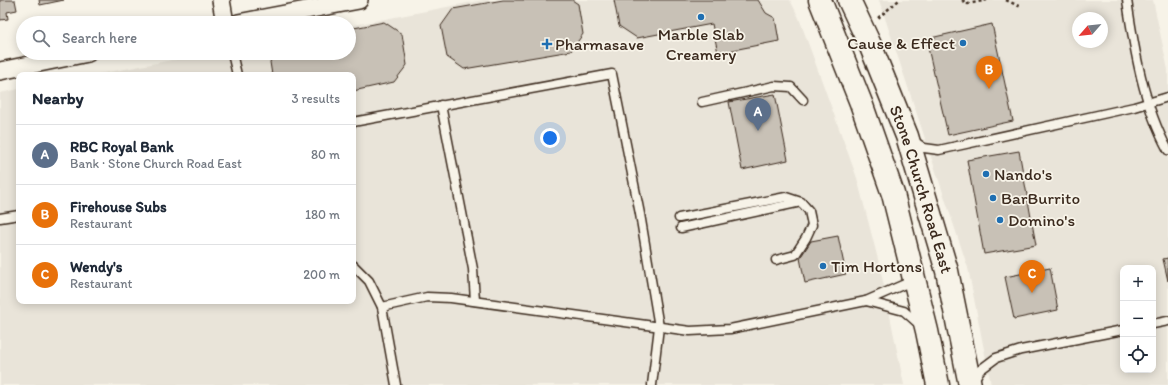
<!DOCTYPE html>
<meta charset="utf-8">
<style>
body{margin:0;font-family:Itim,sans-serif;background:#f6f6f7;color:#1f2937}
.controls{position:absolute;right:12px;bottom:12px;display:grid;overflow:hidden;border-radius:8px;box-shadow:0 2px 10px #0003}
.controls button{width:36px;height:36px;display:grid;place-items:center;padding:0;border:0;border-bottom:1px solid #e0e1e3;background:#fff;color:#1f2937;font:20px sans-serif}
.compass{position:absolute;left:1072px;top:12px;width:36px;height:36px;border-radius:50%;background:#fff;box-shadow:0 2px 10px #0003;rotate:242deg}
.you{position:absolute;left:550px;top:138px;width:14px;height:14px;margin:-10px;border:3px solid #fff;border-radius:50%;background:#1a73e8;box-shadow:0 0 0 6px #1a73e833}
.badge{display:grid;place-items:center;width:26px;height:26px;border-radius:50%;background:#1f6fb2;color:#fff;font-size:13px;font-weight:700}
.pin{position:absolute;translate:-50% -33px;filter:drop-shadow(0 1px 2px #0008)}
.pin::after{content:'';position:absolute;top:21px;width:14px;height:12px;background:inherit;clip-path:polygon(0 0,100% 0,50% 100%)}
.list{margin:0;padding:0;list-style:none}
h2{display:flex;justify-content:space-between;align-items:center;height:52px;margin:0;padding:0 16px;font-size:17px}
h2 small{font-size:13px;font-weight:400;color:#747a83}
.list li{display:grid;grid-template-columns:26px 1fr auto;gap:12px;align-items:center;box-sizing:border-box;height:60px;padding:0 16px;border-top:1px solid #e0e1e3}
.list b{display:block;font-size:15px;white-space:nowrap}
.list p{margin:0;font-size:13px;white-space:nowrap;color:#747a83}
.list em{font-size:13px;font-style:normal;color:#747a83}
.icon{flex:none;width:22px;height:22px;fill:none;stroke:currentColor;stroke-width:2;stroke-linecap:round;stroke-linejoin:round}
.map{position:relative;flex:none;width:1168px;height:385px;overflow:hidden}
.search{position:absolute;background:#fff;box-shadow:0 2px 10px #0003;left:16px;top:16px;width:340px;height:44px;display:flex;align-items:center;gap:10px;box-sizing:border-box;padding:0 14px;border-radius:22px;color:#747a83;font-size:15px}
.panel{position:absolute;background:#fff;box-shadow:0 2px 10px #0003;left:16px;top:72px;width:340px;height:232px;border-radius:8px}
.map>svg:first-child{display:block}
</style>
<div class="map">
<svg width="1168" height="385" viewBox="0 0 1168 385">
<rect width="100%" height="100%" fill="#f7f3e8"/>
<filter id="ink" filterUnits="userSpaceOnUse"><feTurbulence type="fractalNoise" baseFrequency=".025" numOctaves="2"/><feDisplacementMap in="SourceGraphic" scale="8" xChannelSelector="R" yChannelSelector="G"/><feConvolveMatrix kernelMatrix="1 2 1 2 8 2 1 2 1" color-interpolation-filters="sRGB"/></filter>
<g filter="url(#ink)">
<g fill="#e9e4d9" fill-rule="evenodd">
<polygon points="483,0 790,0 799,18 857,178 880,267 904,385 0,385 0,93 19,89 19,301 353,301 353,75 94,75 208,53 349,53 349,26"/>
<path d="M 879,0 L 1153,0 L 1168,70 L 1168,385 L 991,385 L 968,268 ZM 1078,18 L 1102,18 L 1102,42 L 1078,42 ZM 1123,268 L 1153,268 L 1153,370 L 1123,370 Z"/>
</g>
<g fill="#c8c1b6" stroke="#3b2a1e">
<polygon points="0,0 15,0 17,10 7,12 8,19 0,20"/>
<polygon points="39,0 64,0 40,5"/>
<polygon points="503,0 572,0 578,4 583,34 571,51 464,69 447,57 441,26 453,9"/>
<polygon points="614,0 758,0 766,13 775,18 779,41 718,53 712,24 637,38 619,26"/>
<polygon points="384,22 402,34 407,65 394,82 353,91 353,75 272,75 270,62 275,53 349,53 349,29"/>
<polygon points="992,24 1013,121 948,135 926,39"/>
<polygon points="775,94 788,160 742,170 729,102"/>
<polygon points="1019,151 1036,245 984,254 967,160"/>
<polygon points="838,236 846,274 805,283 800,258 811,241"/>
<polygon points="1168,258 1168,281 1163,259"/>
<polygon points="1050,268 1058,310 1014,319 1005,277"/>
</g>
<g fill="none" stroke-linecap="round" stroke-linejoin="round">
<g stroke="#3b2a1e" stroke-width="11">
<g id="lane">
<path d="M 1127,0 C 1134,49 1144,107 1168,150"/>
<polyline points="232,53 237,75"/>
<polyline points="702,102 774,86 791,87 803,100"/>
<polyline points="441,105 473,269 475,301"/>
<polyline points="353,122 612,74 640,214 659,327 652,385"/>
<polyline points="914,141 924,148 939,150 1134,107 1168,97"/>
<polyline points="0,218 19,215"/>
<polyline points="679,218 786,197 801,202 809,211 812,225 806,238 795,255 776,260"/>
<polyline points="681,228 801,202"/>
<polyline points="353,265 369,281 382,307 396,385"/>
<polyline points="866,301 904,311 921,326"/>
<polyline points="382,307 427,297 451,298 690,331 730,329 866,301 914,280"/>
<polyline points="1153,324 1168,321"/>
<polyline points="973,381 980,370 996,358 1021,350 1123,330"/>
</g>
</g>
<g stroke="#3b2a1e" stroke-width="20">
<g id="street">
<polyline points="221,0 225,23"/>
<polyline points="238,23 359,0"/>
<polyline points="0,71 88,53"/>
</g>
</g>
<g stroke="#3b2a1e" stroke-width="25">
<g id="secondary">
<polyline points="820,0 861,103 893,194 927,331 938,385"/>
<path id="s1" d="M 849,0 L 871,47 L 907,136 L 947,271 L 970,385"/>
</g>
</g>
<g stroke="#3b2a1e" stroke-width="2.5" stroke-dasharray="3 3" stroke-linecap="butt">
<polyline points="962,0 968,4 987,0"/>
<polyline points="1006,0 1021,7"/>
<polyline points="878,18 899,0"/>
</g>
<use href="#lane" stroke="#f7f3e8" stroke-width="8"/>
<use href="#street" stroke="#f7f3e8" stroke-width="17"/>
<use href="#secondary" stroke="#f7f3e8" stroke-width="22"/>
</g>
</g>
<g fill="#1f6fb2" stroke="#f7f3e8" stroke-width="1.5">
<circle cx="701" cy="17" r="4"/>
<circle cx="963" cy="43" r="4"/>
<path d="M545 38h4v4h4v4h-4v4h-4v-4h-4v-4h4z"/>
<circle cx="986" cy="174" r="4"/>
<circle cx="993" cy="198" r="4"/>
<circle cx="1000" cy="220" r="4"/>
<circle cx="823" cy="266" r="4"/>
</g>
<g text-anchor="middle" stroke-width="3.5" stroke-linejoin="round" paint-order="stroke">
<g font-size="17" fill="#3b2a1e" stroke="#f7f3e8" text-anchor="start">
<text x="701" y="40" text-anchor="middle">Marble Slab<tspan x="701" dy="20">Creamery</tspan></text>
<text x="955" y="49" text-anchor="end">Cause &amp; Effect</text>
<text x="555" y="50">Pharmasave</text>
<text x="994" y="180">Nando's</text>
<text x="1001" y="204">BarBurrito</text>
<text x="1008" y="226">Domino's</text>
<text x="831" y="272">Tim Hortons</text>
</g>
<g font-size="17" fill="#3b2a1e" stroke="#f7f3e8">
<text dy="6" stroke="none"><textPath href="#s1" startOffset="203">Stone Church Road East</textPath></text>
</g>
</g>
</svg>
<div class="controls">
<button>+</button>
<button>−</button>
<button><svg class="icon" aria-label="locate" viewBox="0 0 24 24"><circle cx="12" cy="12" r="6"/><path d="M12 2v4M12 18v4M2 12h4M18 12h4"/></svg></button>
</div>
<svg class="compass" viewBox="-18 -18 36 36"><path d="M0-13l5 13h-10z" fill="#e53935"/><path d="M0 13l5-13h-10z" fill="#747a83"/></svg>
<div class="you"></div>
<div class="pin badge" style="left:758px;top:131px;background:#5c6f8a">A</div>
<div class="pin badge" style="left:989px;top:89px;background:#e8710a">B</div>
<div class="pin badge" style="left:1032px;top:293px;background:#e8710a">C</div>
<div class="search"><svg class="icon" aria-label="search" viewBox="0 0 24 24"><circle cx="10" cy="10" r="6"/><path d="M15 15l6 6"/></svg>Search here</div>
<section class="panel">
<h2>Nearby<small>3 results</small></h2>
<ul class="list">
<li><span class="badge" style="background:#5c6f8a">A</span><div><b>RBC Royal Bank</b><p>Bank · Stone Church Road East</p></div><em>80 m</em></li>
<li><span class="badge" style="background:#e8710a">B</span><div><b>Firehouse Subs</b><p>Restaurant</p></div><em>180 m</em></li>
<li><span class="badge" style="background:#e8710a">C</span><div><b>Wendy's</b><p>Restaurant</p></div><em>200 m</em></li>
</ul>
</section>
</div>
